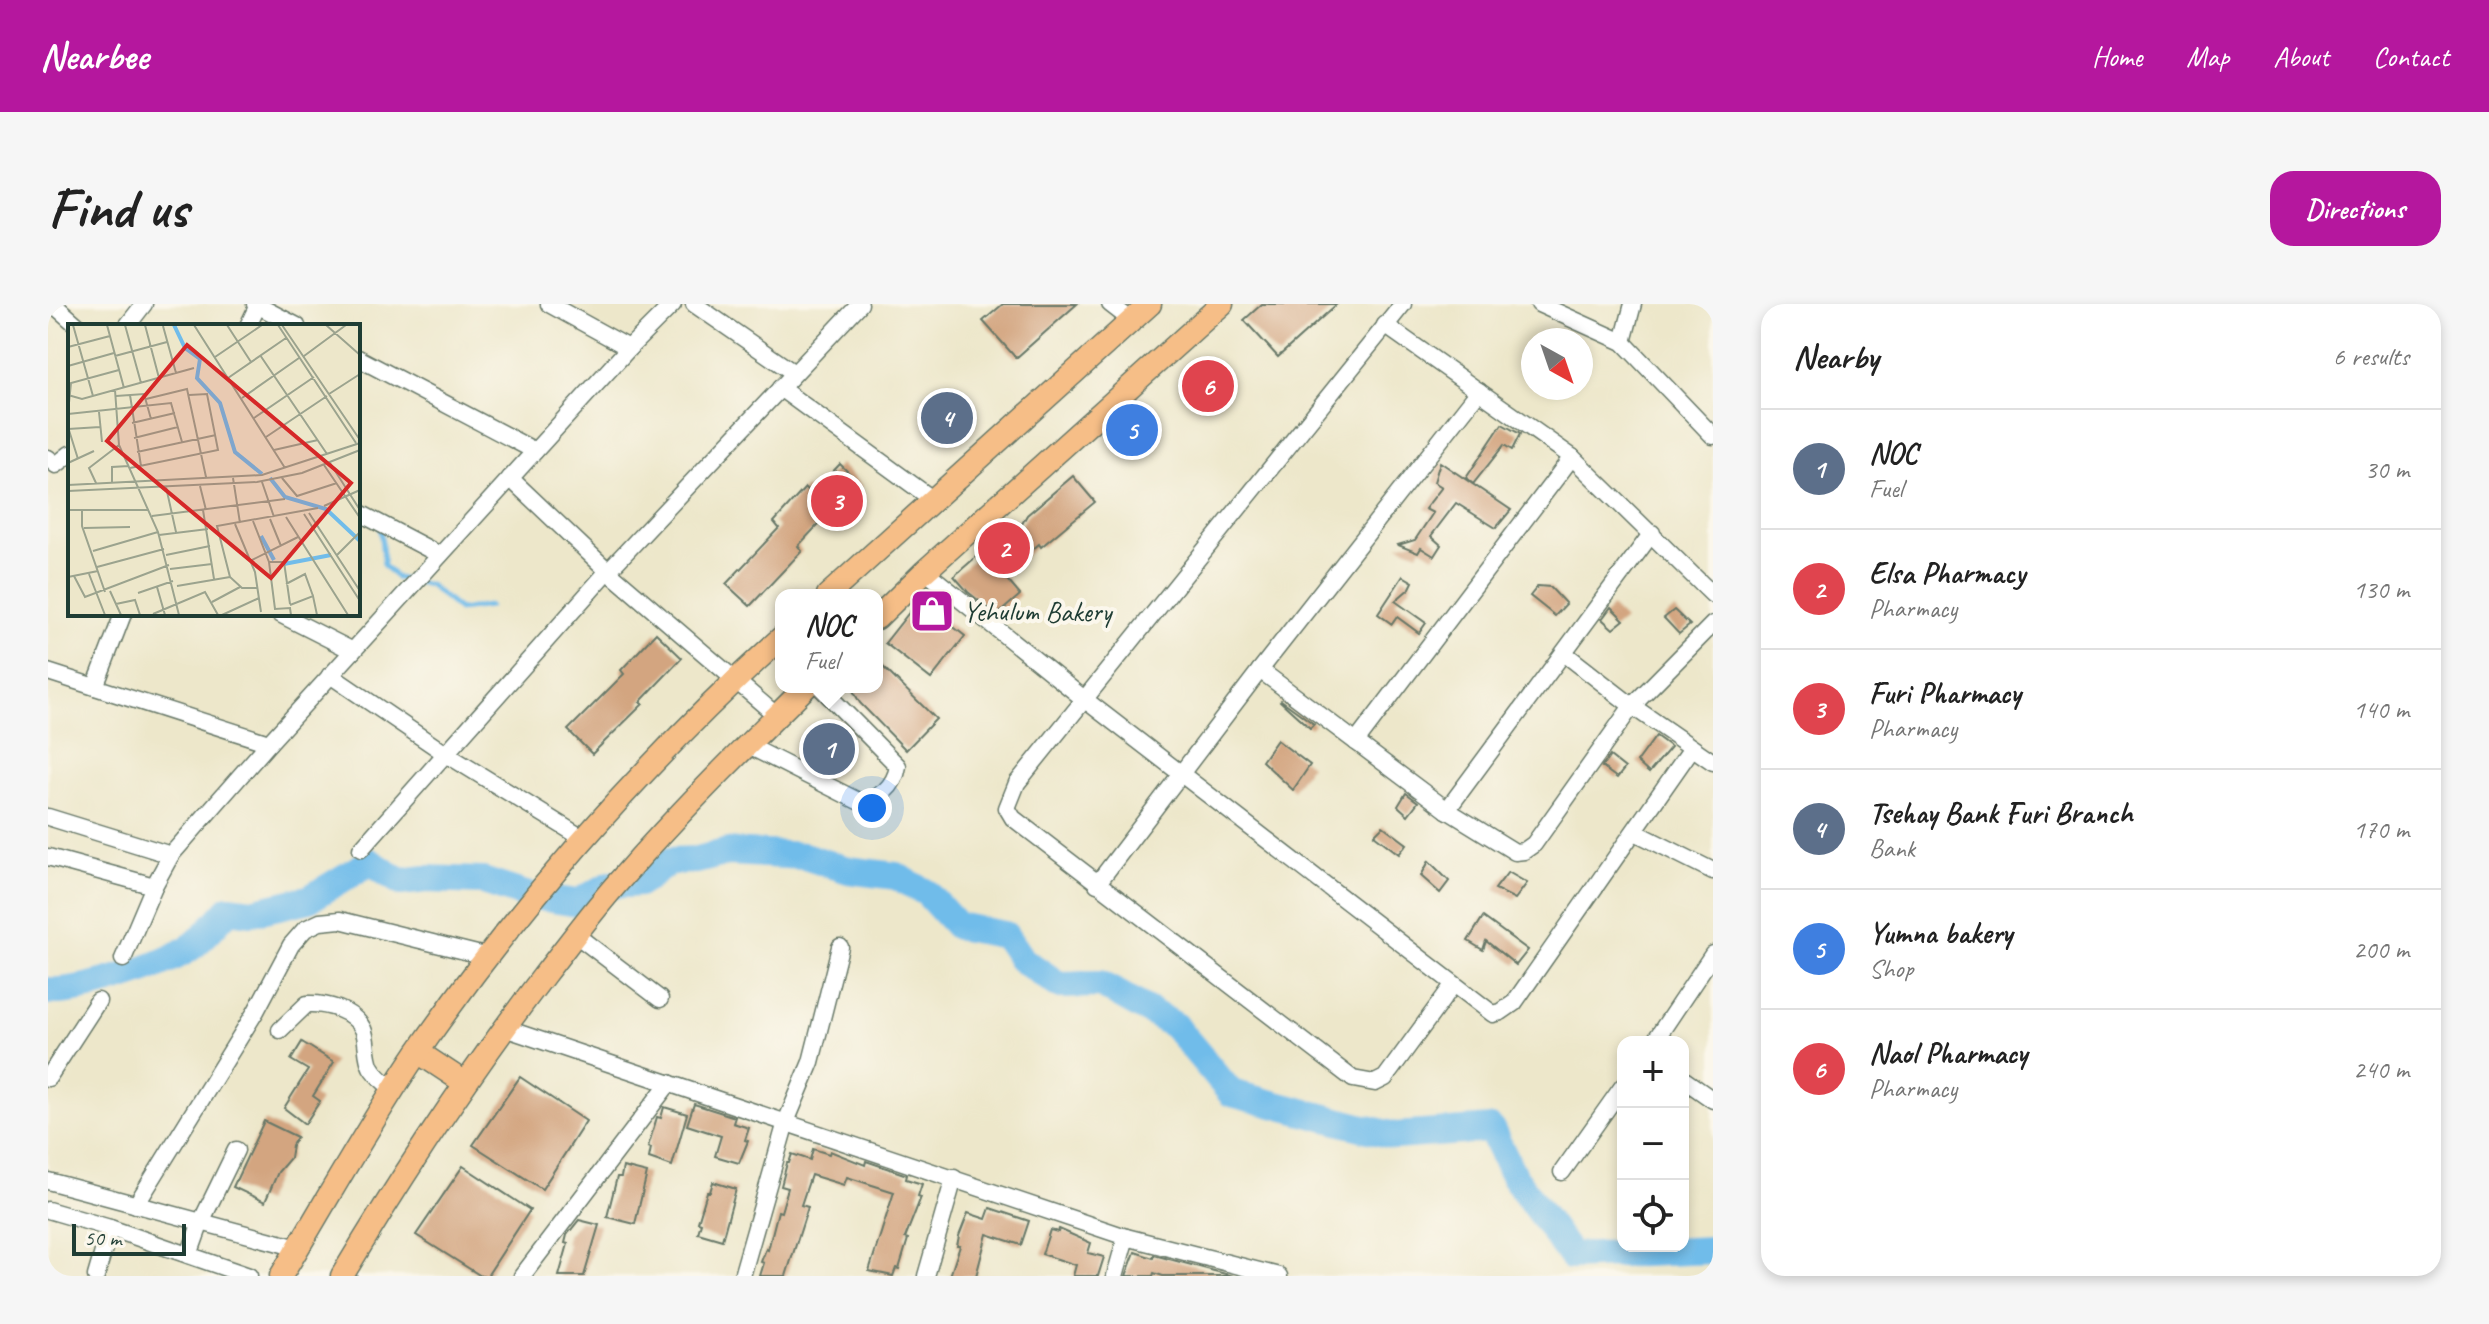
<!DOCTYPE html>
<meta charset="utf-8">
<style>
body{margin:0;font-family:Caveat,sans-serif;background:#f6f6f6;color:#222}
.controls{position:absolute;right:24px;bottom:24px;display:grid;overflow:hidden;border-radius:16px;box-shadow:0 4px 12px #0003}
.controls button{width:72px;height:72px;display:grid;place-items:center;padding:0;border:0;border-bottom:2px solid #e0e0e0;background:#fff;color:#222;font:40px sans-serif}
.compass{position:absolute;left:1473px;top:24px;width:72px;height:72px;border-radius:50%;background:#fff;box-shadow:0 4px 12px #0003;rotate:140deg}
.scale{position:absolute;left:24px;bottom:20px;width:114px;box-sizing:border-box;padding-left:8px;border:4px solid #1f3d34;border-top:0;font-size:22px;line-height:28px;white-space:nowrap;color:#1f3d34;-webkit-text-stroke:6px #fbf7ec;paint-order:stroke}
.you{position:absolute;left:824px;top:504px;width:28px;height:28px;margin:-20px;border:6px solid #fff;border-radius:50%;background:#1a73e8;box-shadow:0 0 0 12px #1a73e833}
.badge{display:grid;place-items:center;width:52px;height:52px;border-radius:50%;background:#b5179e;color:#fff;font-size:26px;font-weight:700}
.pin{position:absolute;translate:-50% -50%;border:4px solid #fff;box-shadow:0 2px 8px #0006}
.popup{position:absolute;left:727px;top:285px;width:108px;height:104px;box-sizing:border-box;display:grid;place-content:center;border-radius:16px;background:#fff;filter:drop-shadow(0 2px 6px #0005);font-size:26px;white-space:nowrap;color:#767676}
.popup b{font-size:30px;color:#222}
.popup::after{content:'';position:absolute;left:50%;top:100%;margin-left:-16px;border:16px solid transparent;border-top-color:#fff}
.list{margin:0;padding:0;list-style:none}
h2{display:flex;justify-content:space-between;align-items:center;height:104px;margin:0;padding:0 32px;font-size:34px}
h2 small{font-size:26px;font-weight:400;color:#767676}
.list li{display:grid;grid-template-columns:52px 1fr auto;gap:24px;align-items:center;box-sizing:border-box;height:120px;padding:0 32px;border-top:2px solid #e0e0e0}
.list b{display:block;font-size:30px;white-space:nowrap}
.list p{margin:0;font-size:26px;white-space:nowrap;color:#767676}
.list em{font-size:26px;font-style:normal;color:#767676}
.icon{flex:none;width:44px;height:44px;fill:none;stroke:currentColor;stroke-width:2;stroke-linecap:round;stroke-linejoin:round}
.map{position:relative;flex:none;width:1665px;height:972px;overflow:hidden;border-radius:24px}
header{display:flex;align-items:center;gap:48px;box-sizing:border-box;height:112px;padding:0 40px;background:#b5179e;color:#fff}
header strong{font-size:38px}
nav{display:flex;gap:44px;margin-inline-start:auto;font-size:28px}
.intro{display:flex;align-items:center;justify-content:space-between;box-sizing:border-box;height:192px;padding:0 48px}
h1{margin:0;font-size:56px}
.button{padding:20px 36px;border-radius:24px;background:#b5179e;color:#fff;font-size:28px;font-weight:700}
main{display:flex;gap:48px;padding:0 48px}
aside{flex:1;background:#fff;border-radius:24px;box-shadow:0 4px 12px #0003}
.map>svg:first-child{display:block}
</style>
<header>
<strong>Nearbee</strong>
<nav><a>Home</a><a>Map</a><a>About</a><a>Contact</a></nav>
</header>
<div class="intro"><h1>Find us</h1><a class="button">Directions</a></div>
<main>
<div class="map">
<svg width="1665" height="972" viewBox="0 0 1665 972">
<rect width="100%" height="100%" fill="#fbf7ec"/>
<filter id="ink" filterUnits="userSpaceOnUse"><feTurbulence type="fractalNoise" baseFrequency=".0125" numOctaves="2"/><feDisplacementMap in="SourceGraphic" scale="16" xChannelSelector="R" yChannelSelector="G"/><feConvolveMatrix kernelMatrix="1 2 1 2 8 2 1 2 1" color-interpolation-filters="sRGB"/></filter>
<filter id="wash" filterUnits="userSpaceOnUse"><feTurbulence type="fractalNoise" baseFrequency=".006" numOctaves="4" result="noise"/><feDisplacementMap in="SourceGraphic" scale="32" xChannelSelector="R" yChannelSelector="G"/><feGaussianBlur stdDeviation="1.8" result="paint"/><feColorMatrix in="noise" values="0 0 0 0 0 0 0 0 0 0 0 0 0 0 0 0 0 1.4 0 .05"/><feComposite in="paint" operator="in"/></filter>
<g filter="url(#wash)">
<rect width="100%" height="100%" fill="#ede7ca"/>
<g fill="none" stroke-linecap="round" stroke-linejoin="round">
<polyline stroke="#70bcea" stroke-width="5" points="332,223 336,262 349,274 381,281 411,306 441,302"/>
<path stroke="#70bcea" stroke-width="28" d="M 0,687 C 35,689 118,662 146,641 C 159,631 170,616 181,605 L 204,608 L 261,595 L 322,558 L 353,578 L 378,575 L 435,577 L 478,591 L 529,599 L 562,581 L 592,579 L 622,557 L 649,556 L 680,548 L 756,552 L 800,566 L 848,572 L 879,589 L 909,622 L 957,631 L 973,655 L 1011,681 L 1052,680 L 1126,721 L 1183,789 L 1347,832 L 1443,825 L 1465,871 L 1523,952 L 1665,946"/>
</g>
<g id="blocks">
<g fill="#d3a580">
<polygon points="955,0 1029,0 968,54 935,17"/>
<polygon points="1214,0 1289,0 1230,53 1196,16"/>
<polygon points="1454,120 1472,130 1464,146 1456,141 1425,180 1418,174"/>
<polygon points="1392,158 1463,206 1448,224 1408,199 1383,232 1393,241 1386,252 1373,244 1370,249 1350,241 1367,236 1385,209 1377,205 1394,183 1386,178"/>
<polygon points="792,160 814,182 785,212 782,208 750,242 754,247 702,302 678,280 731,224 726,218 757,184 764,190"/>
<polygon points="1025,172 1047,198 993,243 991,240 955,271 972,291 949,311 920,288 906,272 959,226 966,234 979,211"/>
<polygon points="1355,272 1365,278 1362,284 1347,297 1378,319 1371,329 1349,313 1344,320 1330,310"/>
<polygon points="1490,282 1502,283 1518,300 1507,312 1482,292"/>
<polygon points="871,296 917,332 883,375 837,339"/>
<polygon points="1563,303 1576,316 1565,325 1554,315"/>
<polygon points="1626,306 1642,321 1631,330 1616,314"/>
<polygon points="608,329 634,354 592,398 595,400 544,450 520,426 576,370 573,366"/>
<polygon points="829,357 888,415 858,446 812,399 803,383 829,383"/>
<polygon points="1233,396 1266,420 1262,424 1232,397"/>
<polygon points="1608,432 1623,443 1601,469 1589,458"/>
<polygon points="1229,436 1262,461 1245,486 1214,457"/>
<polygon points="1562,452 1577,464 1569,474 1554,463"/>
<polygon points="1358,489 1370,498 1360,511 1350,502"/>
<polygon points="1335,522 1359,540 1351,550 1326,531"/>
<polygon points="1381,557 1401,577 1392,589 1373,572"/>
<polygon points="1460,568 1479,579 1467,595 1447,585"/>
<polygon points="1435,613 1480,646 1468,661 1438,637 1435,646 1420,637"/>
<polygon points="254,738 286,758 265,792 272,797 257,820 236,804 260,766 243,756"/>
<polygon points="472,773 538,817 494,885 425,841"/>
<polygon points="646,800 687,813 685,819 701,824 697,836 700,837 691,859 667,852 673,832 639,821"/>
<polygon points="616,803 639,810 624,862 601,854 603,844 600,843 609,813 613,814"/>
<polygon points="216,817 249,833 244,841 242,854 230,868 217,898 185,883"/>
<polygon points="765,845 781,850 782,847 817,861 818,857 859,871 858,875 874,880 870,892 873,893 857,934 860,935 851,965 848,964 845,972 821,967 846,888 799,873 796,881 763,871 753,901 760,903 738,972 712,972 716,959 713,958 718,945 720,946 730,907 733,908 740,884 733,882 739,859 741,859 744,850 762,856"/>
<polygon points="415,862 482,906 439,972 433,972 368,931"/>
<polygon points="575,863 599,869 587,920 559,913 569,873 573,873"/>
<polygon points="665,878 688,885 674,936 650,929 653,919 650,918 659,888 662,888"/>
<polygon points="942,904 981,917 973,941 939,930 928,972 902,972 912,942 909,942 911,932 920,909 938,915"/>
<polygon points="531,916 551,921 536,972 511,972 520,940 517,939 519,931"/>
<polygon points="1011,925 1043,939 1040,949 1056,953 1050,972 1025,972 1028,961 994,950 1002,926 1010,928"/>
<polygon points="1087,948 1105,954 1106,951 1185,972 1115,972 1106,969 1105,972 1078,972"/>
</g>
</g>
</g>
<g filter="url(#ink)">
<use href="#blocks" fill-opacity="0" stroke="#677868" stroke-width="2"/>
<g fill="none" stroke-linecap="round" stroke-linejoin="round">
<g stroke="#677868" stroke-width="19">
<g id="minor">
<polyline points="5,0 30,22"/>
<polyline points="207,0 249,22"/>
<polyline points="646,0 746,69"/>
<polyline points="1062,0 1084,17"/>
<polyline points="1355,0 969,479 959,504 965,514 1305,775 1327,779 1337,774 1405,681"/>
<polyline points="1491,0 1575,38 1665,132"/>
<polyline points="1337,21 1524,153 1665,291"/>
<polyline points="79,22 96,0"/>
<polyline points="200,22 210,1"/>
<polyline points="1575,38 1585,0"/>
<polyline points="581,44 625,0"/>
<polyline points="310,54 487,147"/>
<polyline points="732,84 884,195"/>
<polyline points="0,154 8,161 22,150"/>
<polyline points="462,174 560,267 729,412"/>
<polyline points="310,208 392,251"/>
<polyline points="877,267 1036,395 1445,710 1453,708 1466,699 1644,444"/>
<polyline points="232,310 305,347"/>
<polyline points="1516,349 1584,402 1665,458"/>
<polyline points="1212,366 1399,506 1467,548 1476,547 1486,540 1584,402 1665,320"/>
<polyline points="0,368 221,439"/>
<polyline points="282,371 398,450 536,535"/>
<polyline points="47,383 75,310"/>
<polyline points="1308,438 1524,153"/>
<path d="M 699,441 L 810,497 C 831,497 847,482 850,462 L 772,383"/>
<polyline points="1399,506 1604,229"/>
<polyline points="0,513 123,551"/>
<polyline points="1587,528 1665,567"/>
<polyline points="313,545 560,267 812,0"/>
<polyline points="0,553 106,582"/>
<polyline points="1049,580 1212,366 1431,87"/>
<polyline points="528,631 612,695"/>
<polyline points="75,655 106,582 123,551 221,439 581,44 501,0"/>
<polyline points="456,724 1078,933 1231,972"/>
<path d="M 232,726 L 259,700 C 278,699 305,706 315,725 C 320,736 317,751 323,763 C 328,772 338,779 345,786"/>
<polyline points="1606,738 1665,650"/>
<polyline points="0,774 50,697"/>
<polyline points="1635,775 1665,796"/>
<polyline points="1514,868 1575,782"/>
<polyline points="0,877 250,944"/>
<polyline points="88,901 208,707 243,641 257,625 272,618 292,616 441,653"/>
<polyline points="0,906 62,924 201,972"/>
<polyline points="141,951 153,918 188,846"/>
<polyline points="48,972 62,924"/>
<polyline points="474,972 621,779"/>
<polyline points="694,972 738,818 763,758 792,643"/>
<polyline points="878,972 906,874"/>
<polyline points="1067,972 1078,933"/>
</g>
</g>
<g stroke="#677868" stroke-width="25">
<g id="major">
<polyline points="780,291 1102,0"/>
<polyline points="829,314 877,267 1174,0"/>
<polyline points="370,748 417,779"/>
<path d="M 233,972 C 278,898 320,821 369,749 C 474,597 597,458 733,334"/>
<path d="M 294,972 C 356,868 423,767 497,670 C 522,638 546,605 573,575 C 631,508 695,445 758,383"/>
</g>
</g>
<use href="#minor" stroke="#fff" stroke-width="16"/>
<use href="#major" stroke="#f6be87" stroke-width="22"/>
</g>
</g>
<defs>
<g id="shop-square" transform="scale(2.3)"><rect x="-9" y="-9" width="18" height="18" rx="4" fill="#b5179e" stroke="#fbf7ec"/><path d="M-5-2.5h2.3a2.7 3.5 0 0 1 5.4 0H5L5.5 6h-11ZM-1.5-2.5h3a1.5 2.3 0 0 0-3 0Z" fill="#fff"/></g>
</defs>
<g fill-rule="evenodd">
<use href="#shop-square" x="884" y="307"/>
</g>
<g text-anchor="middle" stroke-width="8" stroke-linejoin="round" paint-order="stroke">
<g font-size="28" fill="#1f3d34" stroke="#fbf7ec" text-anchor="start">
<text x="915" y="317">Yehulum Bakery</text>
</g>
</g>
<g transform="translate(20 20)">
<rect width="292" height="292" fill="#ede7ca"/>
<path fill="none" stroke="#70bcea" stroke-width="4" d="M 106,1 L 117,24 L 132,35 L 129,54 L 152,79 L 167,128 L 194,150M 202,154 L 217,173 L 258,185 L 292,217M 193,212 L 206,236M 216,240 L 263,231"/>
<path fill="none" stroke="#9ba38e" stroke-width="2" d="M 5,1 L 25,72M 39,1 L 56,64M 57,1 L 73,59M 77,1 L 91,54M 126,1 L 217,144M 159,1 L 183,38M 210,1 L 288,119M 214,1 L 292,116M 258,1 L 292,31M 95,2 L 108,49M 0,23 L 42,12M 192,31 L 259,130M 47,32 L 99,18M 236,32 L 278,1M 147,33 L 194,1M 0,42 L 46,29M 160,54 L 218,14M 47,66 L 51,121 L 90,208 L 111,291M 261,70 L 292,50M 0,71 L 14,75 L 126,44M 62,71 L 73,142M 48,72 L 76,70 L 83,95M 174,74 L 231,34M 78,75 L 119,65 L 138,153M 31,88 L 34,118M 0,89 L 3,59 L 51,46M 0,90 L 103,79 L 114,118M 186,94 L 246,53M 64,99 L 107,89M 0,103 L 10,135M 0,105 L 32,103M 198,113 L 259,72M 66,114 L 110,103M 206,126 L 250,116M 69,128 L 148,111M 0,139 L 26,127M 262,139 L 292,186M 256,141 L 292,194M 62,144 L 150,126 L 139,70 L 121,71M 165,154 L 172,199M 214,154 L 229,172 L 269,159M 194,158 L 206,193M 28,159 L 21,144 L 51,121M 44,159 L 44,143 L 61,142M 0,161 L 194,151 L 292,119M 132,162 L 138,186M 98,163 L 108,208M 0,167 L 189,158 L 234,149 L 292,126M 256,182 L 292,166M 0,186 L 81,186M 14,186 L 14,202 L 37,268M 135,186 L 146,255M 241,189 L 292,267M 236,190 L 292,277M 84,192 L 217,175M 218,193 L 280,291M 202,195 L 213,222M 185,197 L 201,238M 167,200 L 187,248 L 193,288M 16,204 L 62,203M 91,211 L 140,205M 25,227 L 90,208M 98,231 L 142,222M 269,231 L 292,208M 182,237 L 230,213M 29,243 L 96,225M 102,245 L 144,240M 21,250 L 37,291M 6,252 L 17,273 L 101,241M 0,253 L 30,247M 218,260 L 237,250 L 245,272M 109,262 L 162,253M 89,263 L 97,291M 189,264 L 174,264 L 162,253 L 149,202 L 250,184M 42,267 L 53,291M 70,269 L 105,257M 144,278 L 172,263M 48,280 L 67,276 L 72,291M 222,280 L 216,238 L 201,238 L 207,285 L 222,284 L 223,291M 222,281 L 245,272 L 249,291M 85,290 L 137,268 L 150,291M 154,291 L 191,274"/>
<path fill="#d62828" fill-opacity="0.15" stroke="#d62828" stroke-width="4" d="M 119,21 L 283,159 L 203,254 L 39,117 Z"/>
<rect width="292" height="292" fill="none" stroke="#1f3d34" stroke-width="4"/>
</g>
</svg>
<div class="controls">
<button>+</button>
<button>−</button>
<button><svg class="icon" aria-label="locate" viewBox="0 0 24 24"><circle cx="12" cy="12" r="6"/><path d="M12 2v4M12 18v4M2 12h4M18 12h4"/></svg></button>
</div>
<svg class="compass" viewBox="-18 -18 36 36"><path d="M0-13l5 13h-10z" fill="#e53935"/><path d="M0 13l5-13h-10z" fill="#767676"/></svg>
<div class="scale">50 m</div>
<div class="you"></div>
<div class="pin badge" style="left:781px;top:445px;background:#5c6f8a">1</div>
<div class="popup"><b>NOC</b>Fuel</div>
<div class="pin badge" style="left:956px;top:244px;background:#e0444e">2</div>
<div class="pin badge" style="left:789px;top:197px;background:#e0444e">3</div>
<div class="pin badge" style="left:899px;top:114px;background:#5c6f8a">4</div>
<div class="pin badge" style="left:1084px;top:126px;background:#3f7fe0">5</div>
<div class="pin badge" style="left:1160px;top:82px;background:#e0444e">6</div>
</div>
<aside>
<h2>Nearby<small>6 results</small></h2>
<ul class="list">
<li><span class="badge" style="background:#5c6f8a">1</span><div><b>NOC</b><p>Fuel</p></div><em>30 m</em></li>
<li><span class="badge" style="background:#e0444e">2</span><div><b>Elsa Pharmacy</b><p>Pharmacy</p></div><em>130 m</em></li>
<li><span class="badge" style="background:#e0444e">3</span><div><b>Furi Pharmacy</b><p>Pharmacy</p></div><em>140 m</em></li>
<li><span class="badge" style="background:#5c6f8a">4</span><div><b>Tsehay Bank Furi Branch</b><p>Bank</p></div><em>170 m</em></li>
<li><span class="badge" style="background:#3f7fe0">5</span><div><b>Yumna bakery</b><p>Shop</p></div><em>200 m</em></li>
<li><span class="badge" style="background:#e0444e">6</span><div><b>Naol Pharmacy</b><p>Pharmacy</p></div><em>240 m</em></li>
</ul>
</aside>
</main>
